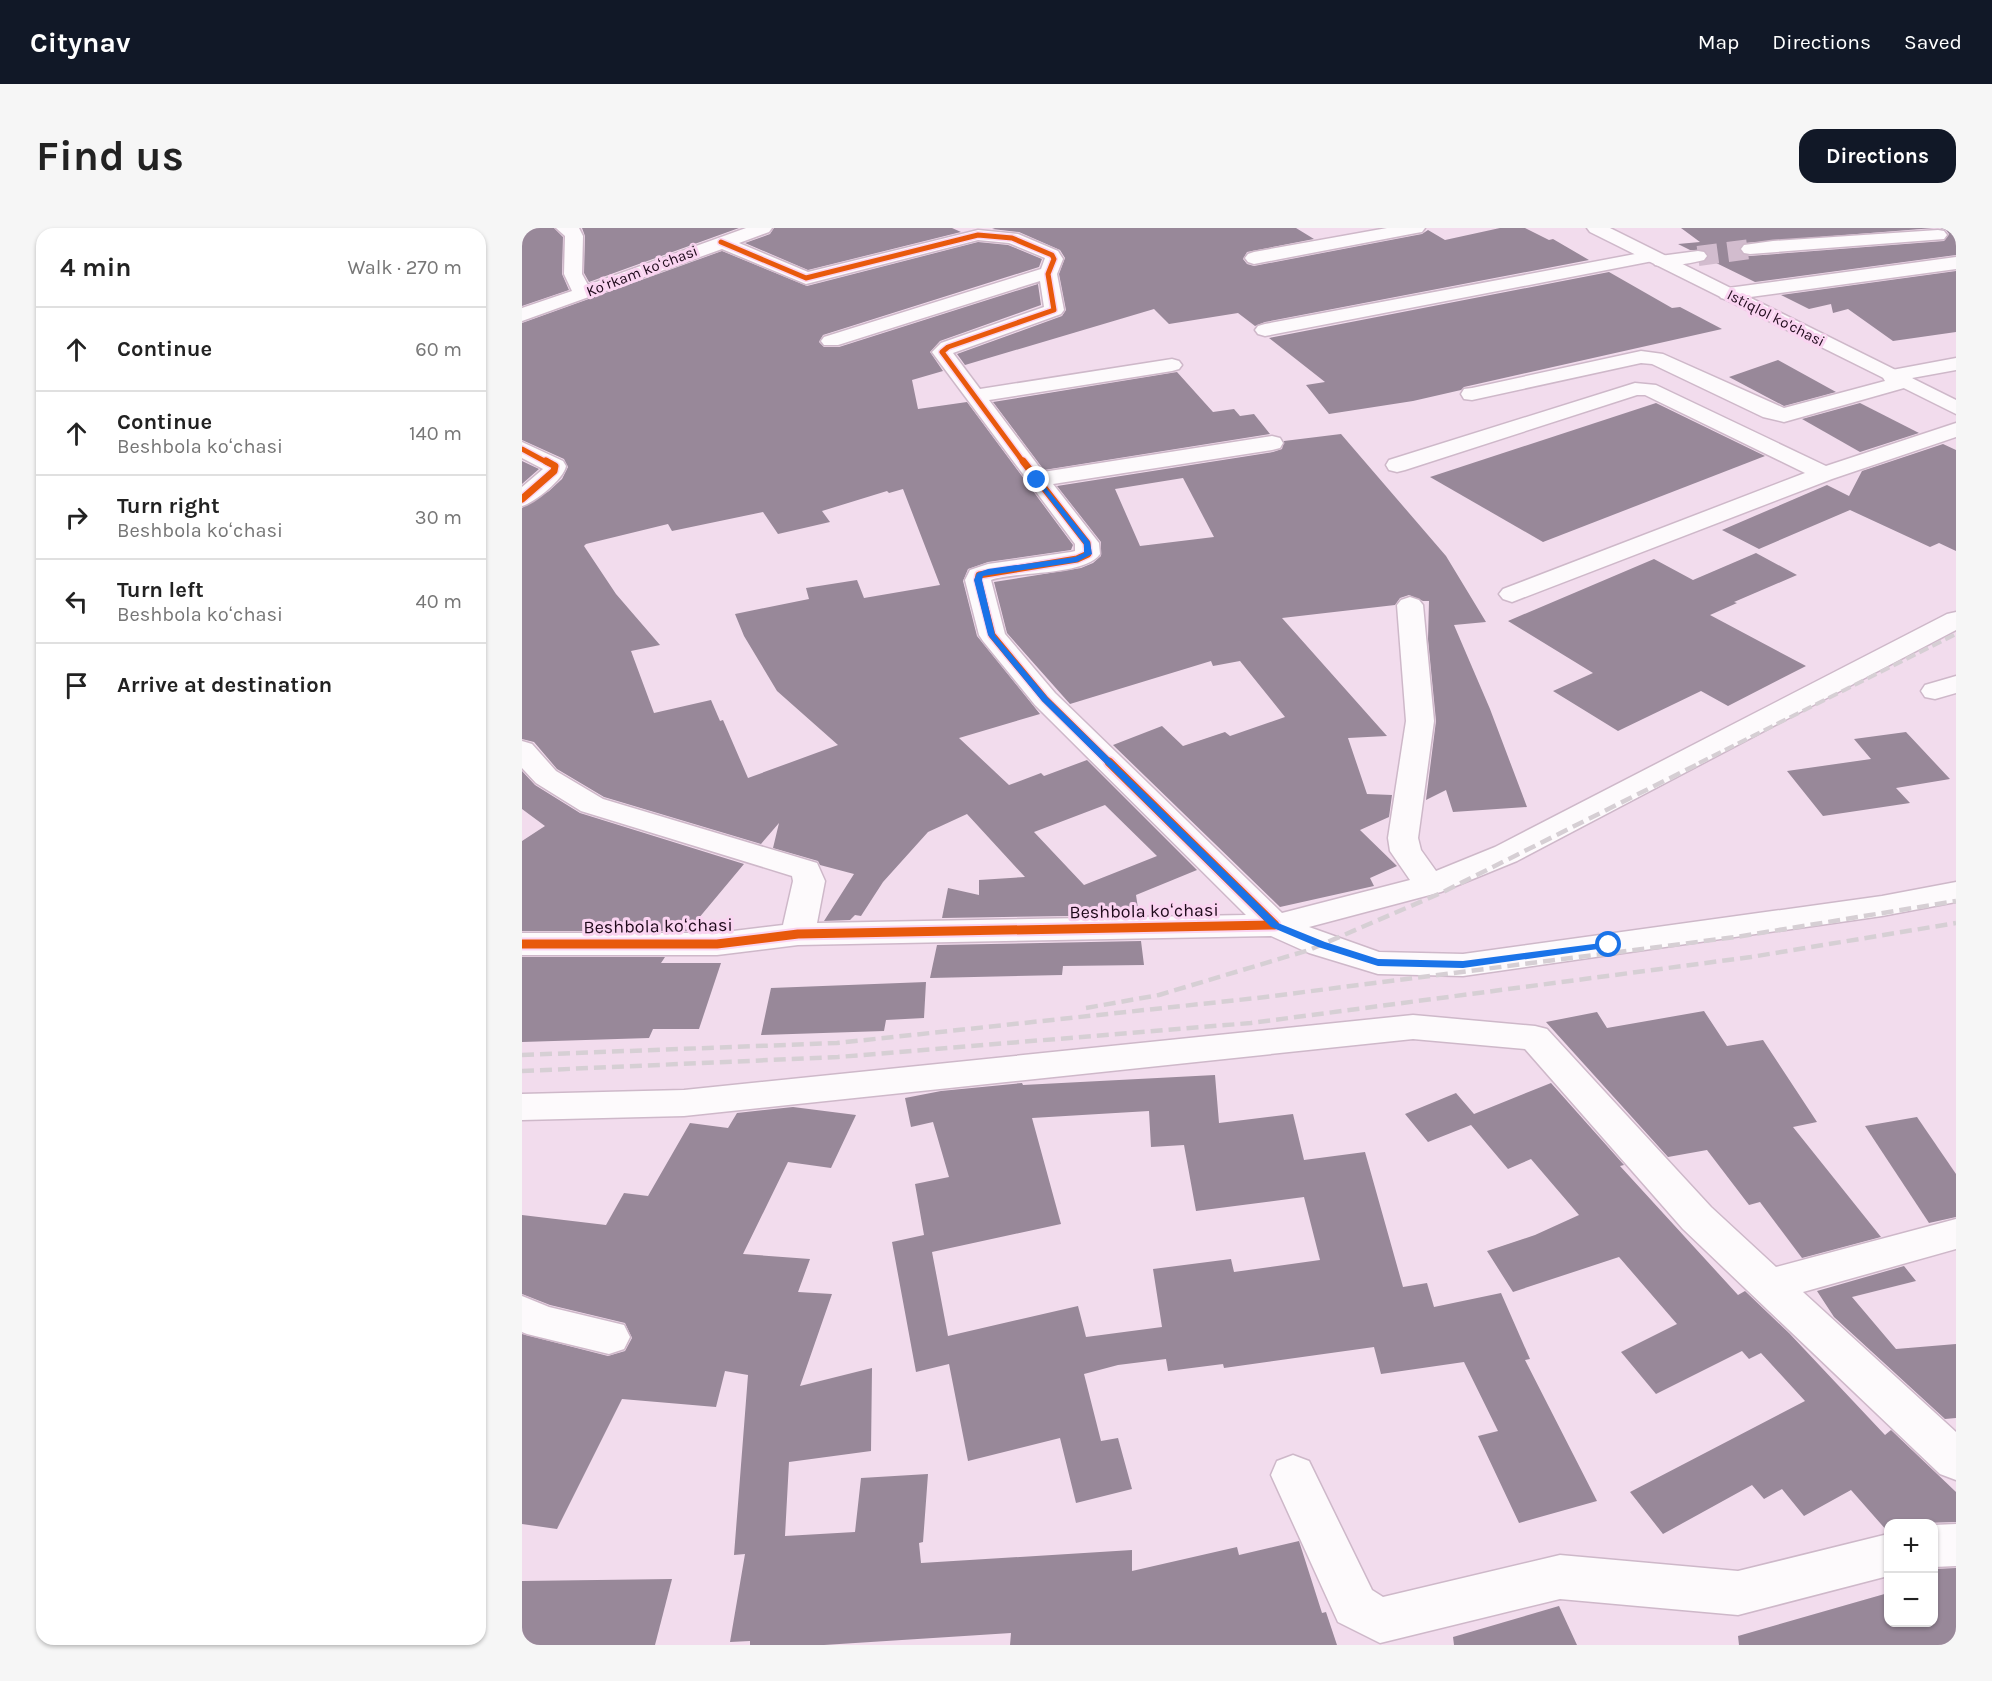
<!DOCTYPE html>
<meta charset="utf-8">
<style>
body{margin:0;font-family:Karla,sans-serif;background:#f6f6f6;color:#222}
.controls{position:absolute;right:18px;bottom:18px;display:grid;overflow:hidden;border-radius:12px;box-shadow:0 2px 4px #0004}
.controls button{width:54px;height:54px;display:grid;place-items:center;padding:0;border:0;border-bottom:2px solid #e0e0e0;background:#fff;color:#222;font:30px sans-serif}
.stop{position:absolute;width:18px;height:18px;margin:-14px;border:4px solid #1a73e8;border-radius:50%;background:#fff}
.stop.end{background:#1a73e8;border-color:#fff;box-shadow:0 2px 6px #0008}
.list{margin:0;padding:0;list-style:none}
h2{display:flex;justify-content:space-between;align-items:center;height:78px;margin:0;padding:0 24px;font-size:26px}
h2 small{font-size:20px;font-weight:400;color:#767676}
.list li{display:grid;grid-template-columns:39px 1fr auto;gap:18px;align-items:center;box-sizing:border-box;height:84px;padding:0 24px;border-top:2px solid #e0e0e0}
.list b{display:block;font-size:22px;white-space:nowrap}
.list p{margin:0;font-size:20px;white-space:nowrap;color:#767676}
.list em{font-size:20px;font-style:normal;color:#767676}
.icon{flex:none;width:33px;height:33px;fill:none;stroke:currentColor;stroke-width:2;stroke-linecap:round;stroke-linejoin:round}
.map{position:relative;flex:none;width:1434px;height:1417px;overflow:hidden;border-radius:18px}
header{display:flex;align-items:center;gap:36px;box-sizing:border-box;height:84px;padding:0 30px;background:#111827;color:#fff}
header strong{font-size:28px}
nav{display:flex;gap:33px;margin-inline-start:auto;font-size:21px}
.intro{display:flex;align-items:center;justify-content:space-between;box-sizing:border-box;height:144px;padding:0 36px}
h1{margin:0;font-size:42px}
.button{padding:15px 27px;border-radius:18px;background:#111827;color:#fff;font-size:21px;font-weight:700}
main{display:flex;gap:36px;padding:0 36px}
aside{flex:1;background:#fff;border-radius:18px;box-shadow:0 2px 4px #0004}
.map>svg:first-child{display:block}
</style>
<header>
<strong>Citynav</strong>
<nav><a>Map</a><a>Directions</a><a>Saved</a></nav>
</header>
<div class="intro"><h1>Find us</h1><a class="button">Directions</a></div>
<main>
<aside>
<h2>4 min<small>Walk · 270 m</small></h2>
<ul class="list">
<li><svg class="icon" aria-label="ahead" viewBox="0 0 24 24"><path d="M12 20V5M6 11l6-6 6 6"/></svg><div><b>Continue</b></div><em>60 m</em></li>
<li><svg class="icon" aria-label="ahead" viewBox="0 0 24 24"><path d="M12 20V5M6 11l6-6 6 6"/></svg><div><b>Continue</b><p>Beshbola koʻchasi</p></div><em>140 m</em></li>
<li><svg class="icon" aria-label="right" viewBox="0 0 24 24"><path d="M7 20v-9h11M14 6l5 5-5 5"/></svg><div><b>Turn right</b><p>Beshbola koʻchasi</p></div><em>30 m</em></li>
<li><svg class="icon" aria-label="left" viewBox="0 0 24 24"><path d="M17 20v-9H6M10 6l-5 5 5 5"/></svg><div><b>Turn left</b><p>Beshbola koʻchasi</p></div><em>40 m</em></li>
<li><svg class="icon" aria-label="arrive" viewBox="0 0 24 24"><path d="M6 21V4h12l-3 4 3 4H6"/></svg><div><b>Arrive at destination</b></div></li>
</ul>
</aside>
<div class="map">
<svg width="1434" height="1417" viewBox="0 0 1434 1417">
<rect width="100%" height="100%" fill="#f2dced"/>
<g fill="#988899" fill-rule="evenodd">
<polygon points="0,0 32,0 41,9 40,46 47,62 0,78"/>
<polygon points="60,0 217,0 67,54 62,45 63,8"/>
<polygon points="252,0 430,0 439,4 286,42 223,15 248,6"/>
<polygon points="473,0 774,0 792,11 725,24 721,31 725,36 732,38 900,6 906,2 923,12 978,0 1003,0 1027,12 1031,11 1067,32 743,94 733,98 716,85 647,96 632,81 443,137 435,126 540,88 544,82 537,46 543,30 538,22 497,4 470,1"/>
<polygon points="1159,0 1412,0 1222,15 1217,22 1222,27 1228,28 1422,13 1427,6 1424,2 1418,0 1434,0 1434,27 1233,54 1186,31 1187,27 1182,22 1168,22 1156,16 1178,14"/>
<path d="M 456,14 L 486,17 L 520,31 L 517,39 L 301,107 L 297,114 L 302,119 L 317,119 L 516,56 L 519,77 L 418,113 L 408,124 L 421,143 L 390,152 L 396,181 L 445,174 L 551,317 L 549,322 L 466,334 L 446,341 L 441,353 L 455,408 L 518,486 L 437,510 L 487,557 L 519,545 L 522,548 L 565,532 L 675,642 L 614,667 L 617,687 L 420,690 L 426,660 L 457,667 L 457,652 L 503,649 L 445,586 L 406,604 L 361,654 L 339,688 L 333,687 L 328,692 L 302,693 L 332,646 L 298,637 L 296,633 L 251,620 L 257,595 L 239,616 L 82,569 L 35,541 L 12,514 L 0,511 L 0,280 L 27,263 L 40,251 L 46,239 L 42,231 L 0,212 L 0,95 L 200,23 L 285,58 ZM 381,261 L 418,357 L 342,370 L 335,352 L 284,360 L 287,371 L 213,386 L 222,408 L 255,463 L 316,517 L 226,550 L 201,492 L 198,493 L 189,472 L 132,485 L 109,423 L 138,417 L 94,366 L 62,318 L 64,316 L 146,296 L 150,303 L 241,284 L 256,306 L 308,294 L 300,283 L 365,263 L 367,265 ZM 583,577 L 635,628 L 562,657 L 512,604 Z"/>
<polygon points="1434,43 1434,104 1371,113 1326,81 1311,85 1309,76 1287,81 1259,67"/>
<polygon points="1087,44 1150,80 1158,79 1200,101 942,159 939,162 891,173 807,186 784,157 803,154 747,110"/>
<polygon points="1256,132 1314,164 1262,178 1207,149"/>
<polygon points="655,144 691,184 712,181 718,188 732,186 748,206 522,242 471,174"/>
<polygon points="1134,175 1243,228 1021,314 908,249"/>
<polygon points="1338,175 1397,205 1338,224 1280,191"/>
<path d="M 819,206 L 924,328 L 964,394 L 932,397 L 968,481 L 1005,579 L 931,584 L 924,562 L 904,572 L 914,493 L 906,411 L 907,373 L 901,373 L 887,367 L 878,370 L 873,377 L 760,390 L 865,508 L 826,510 L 845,566 L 870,567 L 867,589 L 838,602 L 875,638 L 848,650 L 852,658 L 758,679 L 591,517 L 640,498 L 661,518 L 703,504 L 708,508 L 763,489 L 718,433 L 691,438 L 689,433 L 548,476 L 485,405 L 472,354 L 559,340 L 571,335 L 579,328 L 579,314 L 535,258 L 751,224 L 760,221 L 762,213 ZM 661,250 L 692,309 L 618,318 L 593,261 Z"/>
<polygon points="1421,216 1434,222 1434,323 1417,315 1408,319 1328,282 1237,321 1200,302 1305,257 1327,268 1340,243"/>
<polygon points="0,233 17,241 0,256"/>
<polygon points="1234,325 1275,347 1212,374 1215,375 1188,387 1284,438 1206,478 1179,463 1096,503 1031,463 1071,445 986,393 1132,331 1171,352"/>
<polygon points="1384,504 1428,551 1374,560 1388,575 1301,588 1265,543 1349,531 1332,511"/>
<polygon points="0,543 13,557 58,585 222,636 166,703 0,703 0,613 23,598 0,581"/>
<polygon points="619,713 622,737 541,738 540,747 408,750 415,717"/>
<polygon points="0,729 143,729 139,735 199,735 177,801 131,801 127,810 0,814"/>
<polygon points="404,754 402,790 364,792 362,803 239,807 249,760"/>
<polygon points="1182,783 1205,818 1241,812 1295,894 1271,899 1359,1009 1280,1030 1238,974 1227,977 1185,922 1146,929 1024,794 1075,784 1085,800"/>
<path d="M 693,847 L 697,895 L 771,886 L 782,932 L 843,924 L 881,1059 L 905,1055 L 912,1079 L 979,1065 L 1008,1131 L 1003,1132 L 1075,1273 L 997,1295 L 956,1208 L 976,1203 L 942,1134 L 859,1146 L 852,1119 L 702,1140 L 701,1136 L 646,1143 L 644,1131 L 596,1137 L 562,1146 L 579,1213 L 596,1210 L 610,1261 L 554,1275 L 538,1210 L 446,1233 L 427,1136 L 394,1144 L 370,1014 L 402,1007 L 393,956 L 427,949 L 411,894 L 389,899 L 383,870 L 419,863 L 500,855 L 501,857 ZM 627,883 L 629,919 L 662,917 L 674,983 L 782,969 L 798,1032 L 712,1044 L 709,1031 L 631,1041 L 640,1099 L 564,1109 L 556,1078 L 426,1108 L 410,1024 L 539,996 L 510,890 Z"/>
<polygon points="1029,855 1102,937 1098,938 1216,1067 1223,1063 1267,1105 1363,1207 1369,1202 1434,1264 1434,1294 1366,1296 1366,1304 1329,1262 1282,1288 1260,1261 1242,1271 1230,1257 1141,1306 1108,1264 1283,1173 1239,1125 1227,1131 1220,1123 1134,1166 1099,1124 1155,1096 1097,1029 991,1064 965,1023 1013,1007 1057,987 1009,931 986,941 949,897 906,914 883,886 934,865 952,886"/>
<polygon points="271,879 334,887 309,940 266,934 221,1026 288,1031 276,1064 310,1066 278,1158 350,1140 349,1223 267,1234 263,1308 333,1304 339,1250 406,1246 401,1314 397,1315 399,1335 610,1322 610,1343 715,1319 717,1327 777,1313 800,1385 804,1384 815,1417 488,1417 489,1405 302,1417 228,1417 228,1413 208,1414 223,1326 212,1327 226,1147 203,1143 194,1179 100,1171 35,1301 0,1296 0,1106 86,1128 103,1123 110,1110 103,1095 28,1077 0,1066 0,987 84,997 102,965 126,968 168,895 206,900 215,885"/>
<polygon points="1395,889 1434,946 1434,989 1407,995 1343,898"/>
<polygon points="1382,1038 1394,1053 1330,1069 1374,1121 1434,1116 1434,1190 1423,1191 1312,1089 1295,1063"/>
<polygon points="1434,1340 1434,1417 1217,1417 1216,1408 1366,1365 1366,1395 1412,1395 1412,1341"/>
<polygon points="150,1351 133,1417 0,1417 0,1353"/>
<polygon points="1037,1378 1055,1417 932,1417 931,1409"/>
</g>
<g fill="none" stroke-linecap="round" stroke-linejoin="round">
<polyline stroke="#d2bcce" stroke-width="20" stroke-dasharray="20 10" stroke-linecap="butt" points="1176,28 1228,21"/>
<g stroke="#ceb8c9" stroke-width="3">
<g id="minor">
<path d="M 34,0 L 57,0 L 61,8 L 60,46 L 66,57 L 224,0 L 250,0 L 247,4 L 217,15 L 286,44 L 456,2 L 496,6 L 536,23 L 541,31 L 535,46 L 542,82 L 539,86 L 431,125 L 458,161 L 650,131 L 657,133 L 660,137 L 657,141 L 650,143 L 467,172 L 521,244 L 750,208 L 758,210 L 761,215 L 758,220 L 750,222 L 531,256 L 577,315 L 578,326 C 563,348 494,343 469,352 L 483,406 L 533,465 L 760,685 L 888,652 L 868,623 L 866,610 L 884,493 L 875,377 L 879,372 L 888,369 L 897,372 L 901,377 L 912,493 L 896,610 L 899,622 L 914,643 L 973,619 L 1425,386 L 1434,384 L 1434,402 L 995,633 L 919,664 L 787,699 L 857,724 L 941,726 L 1360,668 L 1434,654 L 1434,674 L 1360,688 L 941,748 L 856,746 L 787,725 L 749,708 L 276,717 L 195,727 L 0,727 L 0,705 L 195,705 L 261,697 L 271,653 L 270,648 L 59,583 L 14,555 L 0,540 L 0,513 L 10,516 L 34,543 L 81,571 L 295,635 L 303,653 L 295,695 L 724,687 L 513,477 L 461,413 L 457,407 L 443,352 L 448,342 L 466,336 L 549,324 L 553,323 L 553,316 L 410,124 L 419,115 L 522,79 L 518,53 L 316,117 L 302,117 L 299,113 L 302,109 L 519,41 L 523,30 L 487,15 L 456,12 L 284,56 L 200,21 L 0,93 L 0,80 L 50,63 L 42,46 L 43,8 Z"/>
<polygon points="865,0 903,0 900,4 894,5 732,36 726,34 723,30 726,26 732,24"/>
<polygon points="1416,2 1422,3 1425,7 1422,11 1228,26 1222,25 1219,21 1222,17 1251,13"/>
<path d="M 1129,23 L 1135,24 L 1138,28 L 1176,23 L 1182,24 L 1185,28 L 1182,32 C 1168,35 1148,40 1133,37 L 1131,33 L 743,108 L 736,106 L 733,102 L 736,98 L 743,96 Z"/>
<polygon points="1434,29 1434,41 1206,72 1199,70 1196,66 1199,62 1206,60"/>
<polygon points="1119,123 1141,126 1262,180 1363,153 1360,148 1363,144 1370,142 1434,130 1434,142 1390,150 1393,154 1389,158 1262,194 1241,189 1130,136 1119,135 950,172 942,171 939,166 942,161 950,160"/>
<polygon points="1113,155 1134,157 1304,238 1434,195 1434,209 1310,251 990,374 981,371 977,366 981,361 1283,245 1123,167 1115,167 883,242 875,244 867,242 864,237 867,232"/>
<path d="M 0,214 L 41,233 L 44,238 C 42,251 12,275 0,278 L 0,259 L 21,241 L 0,230 Z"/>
<polygon points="1434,448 1434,465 1413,471 1403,469 1399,463 1403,457"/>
<polygon points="891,787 1013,798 1025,801 1189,979 1254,1039 1434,991 1434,1021 1281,1064 1434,1204 1434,1252 1418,1246 1161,1001 1003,821 891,811 162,888 0,892 0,866 162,862"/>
<polygon points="0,1068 27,1079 102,1097 108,1109 102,1121 87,1126 5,1106 0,1104"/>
<polygon points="771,1227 787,1233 850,1362 861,1369 1038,1327 1216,1343 1366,1306 1366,1348 1216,1387 1038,1371 858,1415 816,1394 749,1247 755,1233"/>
<polygon points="1434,1296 1434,1338 1412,1339 1412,1297"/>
</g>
</g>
<g stroke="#ceb8c9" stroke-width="3">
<polygon id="major" points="1065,0 1088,0 1434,172 1434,186 1068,4"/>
</g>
<use href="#minor" fill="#fdfafc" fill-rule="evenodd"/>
<use href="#major" fill="#fdfafc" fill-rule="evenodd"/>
<polyline stroke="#d6cfd4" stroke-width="4" stroke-dasharray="10 4.5" stroke-linecap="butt" points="1177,535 1434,406"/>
<g stroke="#d6cfd4" stroke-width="4.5" stroke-dasharray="12 6" stroke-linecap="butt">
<polyline points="564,780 637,767 787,722 919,665 1180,534"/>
<polyline points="0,827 315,815 735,770 1214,709 1434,673"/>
<polyline points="0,843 316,829 729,795 1229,729 1434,695"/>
</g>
<g stroke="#fad4f1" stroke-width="8">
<g id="cycleway-far2">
<polyline points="199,14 284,50 456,7 490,10 530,27 532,31 526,46 532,82 426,119 420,124 502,235"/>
<polyline points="0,221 26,235"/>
</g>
</g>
<g stroke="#fad4f1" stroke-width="10">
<g id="cycleway-far1">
<polyline points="501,233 565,315 566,326 555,331 457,347 456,352 470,407 523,471 588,535"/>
<polyline points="0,271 32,243 33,238 24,233"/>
</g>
</g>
<g stroke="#fad4f1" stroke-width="13">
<polyline id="cycleway" points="0,716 195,716 276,706 753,697 587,534"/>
</g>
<use href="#cycleway-far2" stroke="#e8590c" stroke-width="5"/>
<use href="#cycleway-far1" stroke="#e8590c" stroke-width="7"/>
<use href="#cycleway" stroke="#e8590c" stroke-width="9"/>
</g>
<polygon fill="#1a73e8" points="512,251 517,251 568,314 570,326 555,334 461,348 460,352 473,407 526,470 756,695 803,714 856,731 941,733 1087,714 1090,715 1090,719 941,740 856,738 796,719 749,699 520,473 466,407 452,352 455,345 466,341 553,329 562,325 562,316"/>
<g text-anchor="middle" stroke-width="6" stroke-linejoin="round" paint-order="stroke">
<g font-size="15" fill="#1f0a1b" stroke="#fad4f1">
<text transform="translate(120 43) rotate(-21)" y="5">Koʻrkam koʻchasi</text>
<text transform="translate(1254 90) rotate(27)" y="5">Istiqlol ko'chasi</text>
</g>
<g font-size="18" fill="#1f0a1b" stroke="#fad4f1">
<text transform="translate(622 683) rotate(-1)" y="6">Beshbola koʻchasi</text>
<text transform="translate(136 698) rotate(-1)" y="6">Beshbola koʻchasi</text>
</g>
</g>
</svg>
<div class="controls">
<button>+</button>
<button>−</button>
</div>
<div class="stop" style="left:1087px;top:717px"></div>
<div class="stop end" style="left:515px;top:252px"></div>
</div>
</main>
